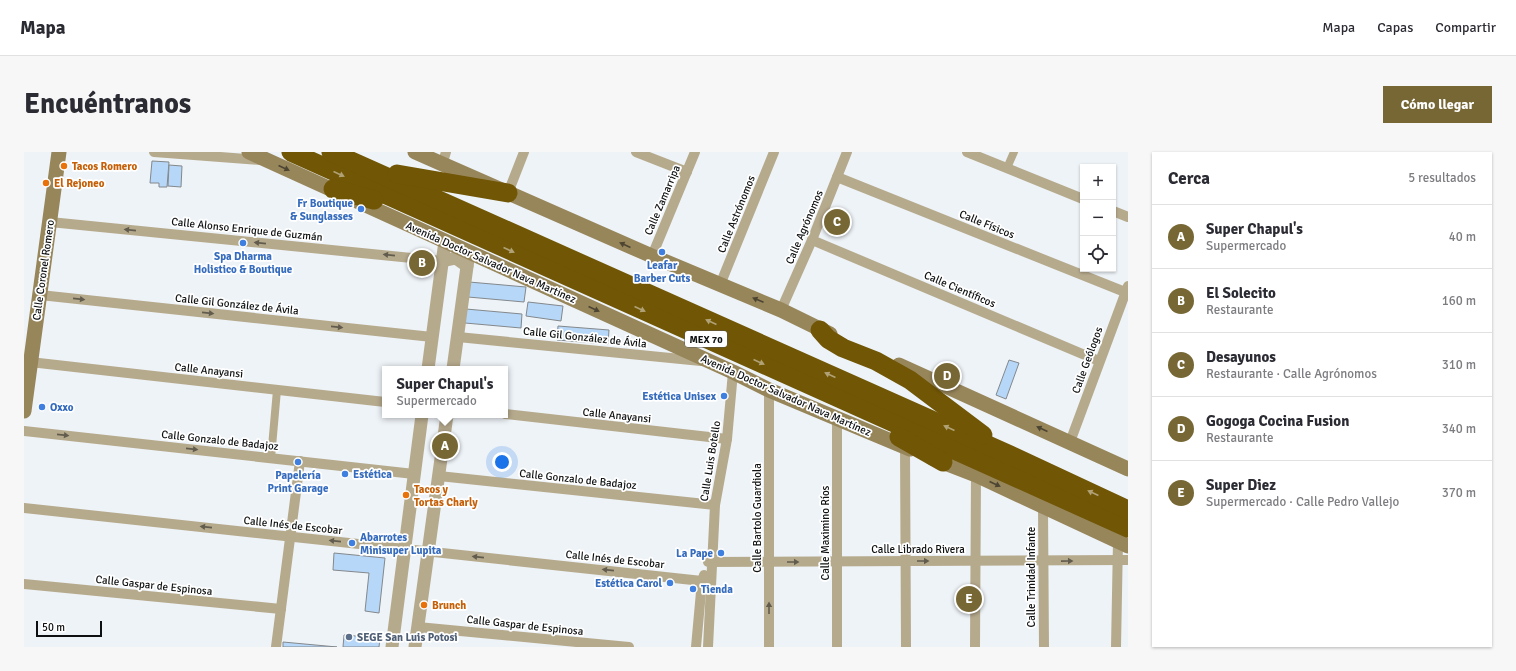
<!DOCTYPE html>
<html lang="es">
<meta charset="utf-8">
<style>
body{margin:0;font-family:Signika,sans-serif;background:#f7f7f7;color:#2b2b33}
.controls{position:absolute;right:12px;top:12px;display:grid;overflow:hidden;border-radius:0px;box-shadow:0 1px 3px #0004}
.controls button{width:36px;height:36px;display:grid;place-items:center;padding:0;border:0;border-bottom:1px solid #e1e1e2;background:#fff;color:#2b2b33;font:20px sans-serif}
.scale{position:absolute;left:12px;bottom:10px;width:66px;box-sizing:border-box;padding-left:4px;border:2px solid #0d0f10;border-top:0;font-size:11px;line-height:14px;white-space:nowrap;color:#0d0f10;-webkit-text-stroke:3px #fff;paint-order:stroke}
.you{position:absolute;left:478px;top:310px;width:14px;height:14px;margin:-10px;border:3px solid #fff;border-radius:50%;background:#1a73e8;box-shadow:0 0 0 6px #1a73e833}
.badge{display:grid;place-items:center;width:26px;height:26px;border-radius:50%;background:#766735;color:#fff;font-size:13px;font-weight:700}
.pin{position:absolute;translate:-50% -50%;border:2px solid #fff;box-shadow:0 1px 4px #0006}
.popup{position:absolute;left:358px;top:214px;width:126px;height:52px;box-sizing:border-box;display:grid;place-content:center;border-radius:0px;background:#fff;filter:drop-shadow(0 1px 3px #0005);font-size:13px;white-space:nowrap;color:#7c7c81}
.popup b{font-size:15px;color:#2b2b33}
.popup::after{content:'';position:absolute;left:50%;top:100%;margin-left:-8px;border:8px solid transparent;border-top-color:#fff}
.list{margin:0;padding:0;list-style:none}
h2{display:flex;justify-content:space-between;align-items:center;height:52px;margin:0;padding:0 16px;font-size:17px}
h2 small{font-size:13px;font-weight:400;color:#7c7c81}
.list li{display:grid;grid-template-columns:26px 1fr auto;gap:12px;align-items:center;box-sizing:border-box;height:64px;padding:0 16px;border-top:1px solid #e1e1e2}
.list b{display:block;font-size:15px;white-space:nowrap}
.list p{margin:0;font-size:13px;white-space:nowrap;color:#7c7c81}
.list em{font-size:13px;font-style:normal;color:#7c7c81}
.icon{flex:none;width:22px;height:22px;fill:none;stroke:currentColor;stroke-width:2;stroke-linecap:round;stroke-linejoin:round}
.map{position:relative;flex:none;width:1104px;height:495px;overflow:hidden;border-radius:0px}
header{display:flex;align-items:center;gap:24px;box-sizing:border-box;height:56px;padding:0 20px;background:#fff;border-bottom:1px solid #e1e1e2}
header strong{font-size:19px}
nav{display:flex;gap:22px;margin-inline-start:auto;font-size:14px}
.intro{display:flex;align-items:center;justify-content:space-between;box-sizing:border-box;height:96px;padding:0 24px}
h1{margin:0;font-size:28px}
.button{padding:10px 18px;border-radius:0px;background:#766735;color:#fff;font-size:14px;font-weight:700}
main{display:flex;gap:24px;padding:0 24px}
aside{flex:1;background:#fff;border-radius:0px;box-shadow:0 1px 3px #0004}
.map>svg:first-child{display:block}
</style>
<header>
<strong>Mapa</strong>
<nav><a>Mapa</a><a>Capas</a><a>Compartir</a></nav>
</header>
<div class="intro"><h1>Encuéntranos</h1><a class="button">Cómo llegar</a></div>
<main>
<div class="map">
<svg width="1104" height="495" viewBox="0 0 1104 495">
<rect width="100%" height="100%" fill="#eef3f8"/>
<g fill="#b6d7f7" stroke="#83888c">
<polygon points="128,9 145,10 143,35 135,35 135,31 126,31"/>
<polygon points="145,13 158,14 157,35 144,34"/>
<polygon points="445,130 502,135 500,150 444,145"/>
<polygon points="504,150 539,154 537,169 502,164"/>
<polygon points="442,157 498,162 497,176 441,171"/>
<polygon points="534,174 585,178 584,192 533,188"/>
<polygon points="985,208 995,211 982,247 972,243"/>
<polygon points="310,401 361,406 355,461 341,459 345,421 309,418"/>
<polygon points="320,483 356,486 355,495 319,495"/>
<polygon points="259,490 313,495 259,495"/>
</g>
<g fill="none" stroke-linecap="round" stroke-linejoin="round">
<g stroke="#b6aa8d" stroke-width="8">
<polyline points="983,16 990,0"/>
<polyline points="247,306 253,238"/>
</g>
<g stroke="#b6aa8d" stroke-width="10">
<polyline points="130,0 236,8"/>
<polyline points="612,0 663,20"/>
<polyline points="943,0 1059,47"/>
<polyline points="418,13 422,0"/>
<polyline points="813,25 1101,140"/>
<polyline points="484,41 500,0"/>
<polyline points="1089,59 1104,65"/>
<polyline points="26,70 418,109"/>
<polyline points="788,88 1075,209"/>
<polyline points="628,104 671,0"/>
<polyline points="696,133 750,0"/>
<polyline points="16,143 408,185"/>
<polyline points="757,158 788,88 823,0"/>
<polyline points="434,185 677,209"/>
<polyline points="6,210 361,250"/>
<polyline points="481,262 703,287"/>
<polyline points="813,267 813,495"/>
<polyline points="0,279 390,322"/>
<polyline points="1046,290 1104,134"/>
<polyline points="881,295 882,495"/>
<polyline points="415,324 691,353"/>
<polyline points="1019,355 1020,495"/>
<polyline points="0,356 678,429"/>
<polyline points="684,410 1104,408"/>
<polyline points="0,432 257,457"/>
<polyline points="394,475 605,495"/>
<polyline points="252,495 276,309"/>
<polyline points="672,495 678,429 680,423"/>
<polyline points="684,495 691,353 703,287 709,220"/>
<polyline points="745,495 745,238"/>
<polyline points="951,495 952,323"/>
<polyline points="1092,495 1094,389"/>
</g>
<g stroke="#b6aa8d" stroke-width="13">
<polyline points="418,109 432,106 443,114"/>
<polyline points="404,217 421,89"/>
<polyline points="429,217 445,100"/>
<polyline points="368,495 398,263"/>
<polyline points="391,495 423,263"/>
</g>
<g stroke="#98865b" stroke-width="15">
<polyline points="225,0 709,220 745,238 886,297"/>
<polyline points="391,0 628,104 757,158 806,182"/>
<polyline points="875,213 1104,317"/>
<polyline points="0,259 35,0"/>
<polyline points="908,306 952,323 1104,394"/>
</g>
<g stroke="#705605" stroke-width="19">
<polyline points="267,0 1104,376"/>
<polyline points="307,0 986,303 1104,358"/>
<polyline points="373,22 484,41"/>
<polyline points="309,37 350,48"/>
<polyline points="796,178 804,187 819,196 852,209 886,228 959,283"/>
<polyline points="875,285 919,310"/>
</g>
</g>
<defs><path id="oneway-solid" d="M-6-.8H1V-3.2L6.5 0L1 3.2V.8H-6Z"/></defs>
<g fill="#4c4532">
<use href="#oneway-solid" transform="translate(260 16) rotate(24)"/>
<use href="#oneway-solid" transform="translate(601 93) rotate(-156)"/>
<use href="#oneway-solid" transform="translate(734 148) rotate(-157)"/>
<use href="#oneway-solid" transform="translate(570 157) rotate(25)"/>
<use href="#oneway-solid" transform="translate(1018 277) rotate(-156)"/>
<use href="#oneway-solid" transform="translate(971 332) rotate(25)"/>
</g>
<g fill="#b0a276">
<use href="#oneway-solid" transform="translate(315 22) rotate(24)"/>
<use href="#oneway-solid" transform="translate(485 98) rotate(24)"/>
<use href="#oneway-solid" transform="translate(616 157) rotate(24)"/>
<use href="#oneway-solid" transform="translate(687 170) rotate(-156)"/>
<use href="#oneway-solid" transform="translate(735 210) rotate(24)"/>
<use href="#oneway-solid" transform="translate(806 223) rotate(-156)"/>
<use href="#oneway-solid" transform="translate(925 276) rotate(-156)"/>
<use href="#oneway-solid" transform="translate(1069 341) rotate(-155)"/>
</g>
<g fill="#625c4e">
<use href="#oneway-solid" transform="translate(106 78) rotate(-174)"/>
<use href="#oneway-solid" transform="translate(236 91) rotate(-174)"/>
<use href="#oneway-solid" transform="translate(365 103) rotate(-174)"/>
<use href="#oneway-solid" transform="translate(55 147) rotate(6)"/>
<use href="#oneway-solid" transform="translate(184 161) rotate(6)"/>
<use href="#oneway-solid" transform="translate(313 175) rotate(6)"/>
<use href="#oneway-solid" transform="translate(39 283) rotate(6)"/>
<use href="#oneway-solid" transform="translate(168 297) rotate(6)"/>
<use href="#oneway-solid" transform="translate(182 375) rotate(-174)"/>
<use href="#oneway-solid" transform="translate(311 389) rotate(-174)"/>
<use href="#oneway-solid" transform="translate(454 405) rotate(-174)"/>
<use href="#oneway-solid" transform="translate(899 409)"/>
<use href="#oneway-solid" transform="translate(1043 409) rotate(-1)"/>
<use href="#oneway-solid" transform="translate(769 410)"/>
<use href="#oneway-solid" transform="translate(584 418) rotate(-174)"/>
<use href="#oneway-solid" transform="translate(745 456) rotate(-90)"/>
</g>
<g fill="#e8710a" stroke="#fff" stroke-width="1.5">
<circle cx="40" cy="14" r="4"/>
<circle cx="22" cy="31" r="4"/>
<circle cx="382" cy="343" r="4"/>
<circle cx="400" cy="453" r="4"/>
</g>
<g fill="#3f7fe0" stroke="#fff" stroke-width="1.5">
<circle cx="337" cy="57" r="4"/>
<circle cx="219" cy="91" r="4"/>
<circle cx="638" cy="100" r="4"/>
<circle cx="700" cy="244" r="4"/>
<circle cx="18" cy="255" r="4"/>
<circle cx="274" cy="310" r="4"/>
<circle cx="321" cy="322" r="4"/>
<circle cx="328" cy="391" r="4"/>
<circle cx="697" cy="401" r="4"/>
<circle cx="646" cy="431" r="4"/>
<circle cx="669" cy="437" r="4"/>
</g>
<circle fill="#5c6f8a" stroke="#fff" stroke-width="1.5" cx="325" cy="485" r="4"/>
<g text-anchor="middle" stroke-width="3.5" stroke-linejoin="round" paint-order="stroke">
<rect fill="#fff" stroke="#565758" stroke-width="1" x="661" y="179" width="42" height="16" rx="3"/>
<g font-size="10" font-weight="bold" fill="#0d0f10">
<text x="682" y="191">MEX 70</text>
</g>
<g font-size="11" font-weight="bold" fill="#c56008" stroke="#fff" text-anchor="start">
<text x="48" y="18">Tacos Romero</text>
<text x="30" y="35">El Rejoneo</text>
<text x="390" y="341">Tacos y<tspan x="390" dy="13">Tortas Charly</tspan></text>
<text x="408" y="457">Brunch</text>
</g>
<g font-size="11" fill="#0d0f10" stroke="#fff">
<text transform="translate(638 48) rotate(-67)" y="4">Calle Zamarripa</text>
<text transform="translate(712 62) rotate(-68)" y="4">Calle Astrónomos</text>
<text transform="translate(963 72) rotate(22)" y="4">Calle Físicos</text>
<text transform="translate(780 75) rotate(-67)" y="4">Calle Agrónomos</text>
<text transform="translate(223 77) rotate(6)" y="4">Calle Alonso Enrique de Guzmán</text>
<text transform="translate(467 110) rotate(24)" y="4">Avenida Doctor Salvador Nava Martínez</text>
<text transform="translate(19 118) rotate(-82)" y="4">Calle Coronel Romero</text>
<text transform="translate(936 137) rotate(23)" y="4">Calle Científicos</text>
<text transform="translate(213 152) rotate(6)" y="4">Calle Gil González de Ávila</text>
<text transform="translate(561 185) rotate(6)" y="4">Calle Gil González de Ávila</text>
<text transform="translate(1063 208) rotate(-70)" y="4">Calle Geólogos</text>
<text transform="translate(185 218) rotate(6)" y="4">Calle Anayansi</text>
<text transform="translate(762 243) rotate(24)" y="4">Avenida Doctor Salvador Nava Martínez</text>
<text transform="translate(593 263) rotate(6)" y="4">Calle Anayansi</text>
<text transform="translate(196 288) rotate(6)" y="4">Calle Gonzalo de Badajoz</text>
<text transform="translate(686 309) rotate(-81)" y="4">Calle Luis Botello</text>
<text transform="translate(554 327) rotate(6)" y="4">Calle Gonzalo de Badajoz</text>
<text transform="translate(733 366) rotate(-90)" y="4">Calle Bartolo Guardiola</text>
<text transform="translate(269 373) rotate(6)" y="4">Calle Inés de Escobar</text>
<text transform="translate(801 381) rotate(-90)" y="4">Calle Maximino Ríos</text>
<text x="894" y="401">Calle Librado Rivera</text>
<text transform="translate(591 407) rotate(6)" y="4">Calle Inés de Escobar</text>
<text transform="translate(1007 425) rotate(-90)" y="4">Calle Trinidad Infante</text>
<text transform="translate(130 433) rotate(6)" y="4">Calle Gaspar de Espinosa</text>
<text transform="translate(501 473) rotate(6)" y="4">Calle Gaspar de Espinosa</text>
</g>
<g font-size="11" font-weight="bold" fill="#366cbe" stroke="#fff" text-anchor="end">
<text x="329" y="55">Fr Boutique<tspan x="329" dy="13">&amp; Sunglasses</tspan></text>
<text x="219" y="108" text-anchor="middle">Spa Dharma<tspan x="219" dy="13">Holistico &amp; Boutique</tspan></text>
<text x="638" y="117" text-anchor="middle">Leafar<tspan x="638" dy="13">Barber Cuts</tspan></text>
<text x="692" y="248">Estética Unisex</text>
<text x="26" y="259" text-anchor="start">Oxxo</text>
<text x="329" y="326" text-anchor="start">Estética</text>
<text x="274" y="327" text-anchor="middle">Papelería<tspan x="274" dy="13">Print Garage</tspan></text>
<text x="336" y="389" text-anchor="start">Abarrotes<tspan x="336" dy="13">Minisuper Lupita</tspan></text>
<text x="689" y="405">La Pape</text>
<text x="638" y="435">Estética Carol</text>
<text x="677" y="441" text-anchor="start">Tienda</text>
</g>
<g font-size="11" font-weight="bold" fill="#4e5e75" stroke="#fff" text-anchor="start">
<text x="333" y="489">SEGE San Luis Potosi</text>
</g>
</g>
</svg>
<div class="controls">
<button>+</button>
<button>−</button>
<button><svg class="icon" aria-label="locate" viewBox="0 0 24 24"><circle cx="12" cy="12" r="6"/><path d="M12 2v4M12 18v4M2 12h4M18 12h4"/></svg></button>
</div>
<div class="scale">50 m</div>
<div class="you"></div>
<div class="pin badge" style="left:421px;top:294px">A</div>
<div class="popup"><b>Super Chapul's</b>Supermercado</div>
<div class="pin badge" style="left:398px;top:111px">B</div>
<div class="pin badge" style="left:813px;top:70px">C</div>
<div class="pin badge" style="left:923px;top:224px">D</div>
<div class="pin badge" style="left:945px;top:447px">E</div>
</div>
<aside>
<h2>Cerca<small>5 resultados</small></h2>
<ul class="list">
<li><span class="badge">A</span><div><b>Super Chapul's</b><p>Supermercado</p></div><em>40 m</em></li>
<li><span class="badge">B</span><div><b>El Solecito</b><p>Restaurante</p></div><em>160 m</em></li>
<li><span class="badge">C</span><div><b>Desayunos</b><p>Restaurante · Calle Agrónomos</p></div><em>310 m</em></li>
<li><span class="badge">D</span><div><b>Gogoga Cocina Fusion</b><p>Restaurante</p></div><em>340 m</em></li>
<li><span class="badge">E</span><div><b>Super Diez</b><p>Supermercado · Calle Pedro Vallejo</p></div><em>370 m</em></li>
</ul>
</aside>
</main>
